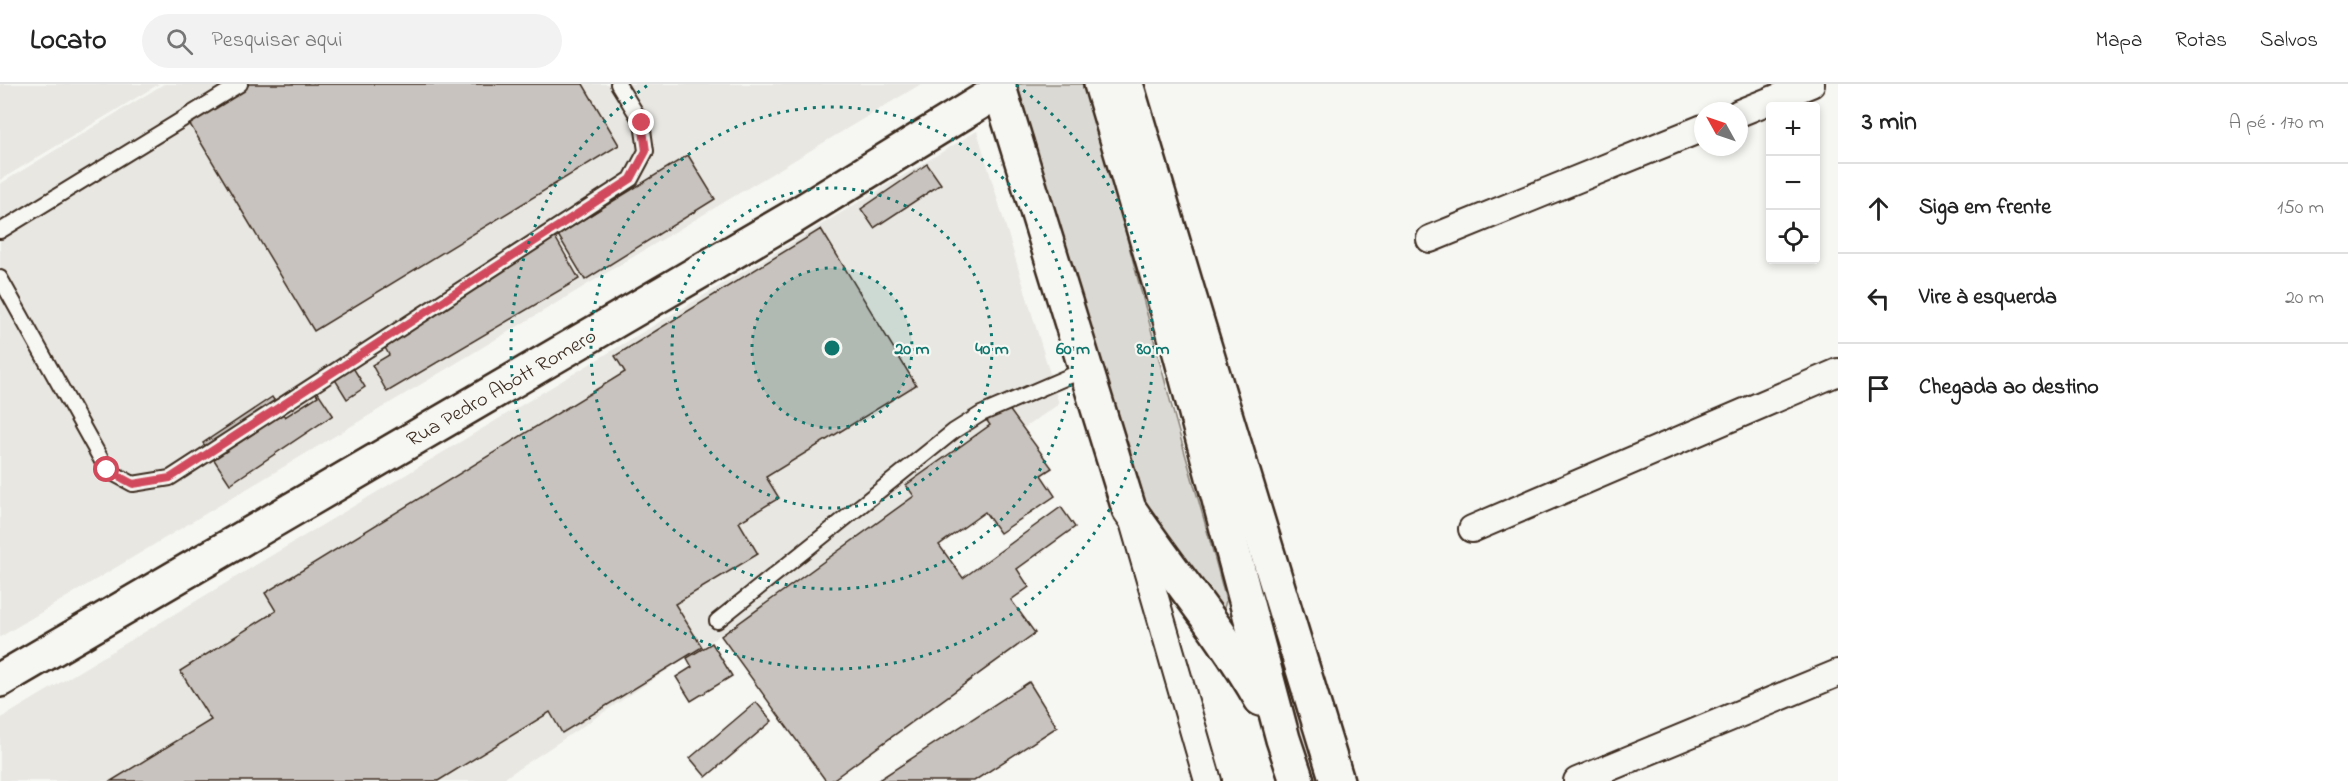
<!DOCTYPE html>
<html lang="pt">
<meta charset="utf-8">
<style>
body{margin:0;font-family:"Indie Flower",sans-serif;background:#f2f2f2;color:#222}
.controls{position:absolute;right:18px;top:18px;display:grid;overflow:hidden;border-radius:6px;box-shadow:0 3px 9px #0003}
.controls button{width:54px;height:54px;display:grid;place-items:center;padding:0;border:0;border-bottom:2px solid #e0e0e0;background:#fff;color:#222;font:30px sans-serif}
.compass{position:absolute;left:1694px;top:18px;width:54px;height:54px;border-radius:50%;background:#fff;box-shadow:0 3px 9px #0003;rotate:310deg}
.stop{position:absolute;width:18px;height:18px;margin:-14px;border:4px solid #d1495b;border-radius:50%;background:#fff}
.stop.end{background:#d1495b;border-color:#fff;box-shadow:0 2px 6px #0008}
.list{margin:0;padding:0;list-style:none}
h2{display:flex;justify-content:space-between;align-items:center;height:78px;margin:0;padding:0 24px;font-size:26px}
h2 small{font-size:20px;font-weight:400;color:#767676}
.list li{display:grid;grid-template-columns:39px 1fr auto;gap:18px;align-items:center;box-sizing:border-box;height:90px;padding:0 24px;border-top:2px solid #e0e0e0}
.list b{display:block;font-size:22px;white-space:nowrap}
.list em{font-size:20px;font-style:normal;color:#767676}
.icon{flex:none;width:33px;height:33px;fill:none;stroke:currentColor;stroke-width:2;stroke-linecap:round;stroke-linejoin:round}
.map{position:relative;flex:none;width:1838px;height:697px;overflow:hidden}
header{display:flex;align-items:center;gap:36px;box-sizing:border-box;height:84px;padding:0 30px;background:#fff;border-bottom:2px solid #e0e0e0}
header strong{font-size:28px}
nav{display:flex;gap:33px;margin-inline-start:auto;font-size:21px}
.search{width:420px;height:54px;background:#f2f2f2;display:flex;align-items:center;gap:15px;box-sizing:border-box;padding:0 21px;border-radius:33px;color:#767676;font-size:22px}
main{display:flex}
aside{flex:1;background:#fff}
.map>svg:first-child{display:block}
</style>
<header>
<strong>Locato</strong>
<div class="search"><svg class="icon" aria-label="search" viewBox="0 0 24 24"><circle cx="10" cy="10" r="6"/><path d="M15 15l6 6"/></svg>Pesquisar aqui</div>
<nav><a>Mapa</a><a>Rotas</a><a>Salvos</a></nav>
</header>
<main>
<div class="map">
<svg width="1838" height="697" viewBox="0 0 1838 697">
<rect width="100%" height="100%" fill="#f6f6f2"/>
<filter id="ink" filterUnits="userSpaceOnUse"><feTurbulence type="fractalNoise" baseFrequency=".0167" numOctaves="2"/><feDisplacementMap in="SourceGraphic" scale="12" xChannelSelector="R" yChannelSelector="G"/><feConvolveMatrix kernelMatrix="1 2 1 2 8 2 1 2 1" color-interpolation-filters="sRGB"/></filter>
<g filter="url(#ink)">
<g fill="#e8e7e2">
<polygon points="0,0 159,0 0,96"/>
<polygon points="164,0 921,0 0,553 0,100"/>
<polygon points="977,47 1059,320 702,563 500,697 0,697 0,635"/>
</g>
<path fill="#dad9d3" stroke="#8a8278" stroke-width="1.5" d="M 1017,0 L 1085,0 C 1117,112 1145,225 1176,338 C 1193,398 1211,457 1226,517 L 1224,524 L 1219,523 L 1159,447 L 1146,421 L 1106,299 Z"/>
<g fill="#c8c3be" stroke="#3b2a1e" stroke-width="1.5">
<polygon points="249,0 583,0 619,61 314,247 188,37"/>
<polygon points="688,71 715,115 585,196 558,151"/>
<polygon points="927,80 941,100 874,144 861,125"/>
<polygon points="821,145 916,301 766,393 779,414 739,438 758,470 675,520 702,563 562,649 550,628 438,697 111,697 211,636 180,587 276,527 265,509 625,288 615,272"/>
<polygon points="555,153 579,195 387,308 372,281 389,271 381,256"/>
<polygon points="347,274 365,303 347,315 331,289 313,301 333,331 230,400 203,359 272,313 285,333 318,312 309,299"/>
<polygon points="1003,317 1052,384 1041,391 1055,412 1000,449 985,428 939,461 963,494 1061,423 1075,443 1017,485 1029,503 1011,516 1035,549 831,697 826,697 721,552 914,412 906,401 990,341 983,331"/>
<polygon points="712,559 732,592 691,617 676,593 692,583 687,574"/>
<polygon points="1029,598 1057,643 974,697 877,697"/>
<polygon points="756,618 772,637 706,693 690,674"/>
</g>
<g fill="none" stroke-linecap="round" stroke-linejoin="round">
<g stroke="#3b2a1e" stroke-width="18">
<g id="lane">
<polyline points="0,147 240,0"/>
<polyline points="0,194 107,386 133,400 170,394 631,95 646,67 642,39 618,0"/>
<polyline points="717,537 954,347 981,330 1086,285"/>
</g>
</g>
<g stroke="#3b2a1e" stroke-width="30">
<g id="street">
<polyline points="1739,29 1811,0"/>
<polyline points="1430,155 1703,44"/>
<polyline points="1134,441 1208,697"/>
<polyline points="1472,445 1838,288"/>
<polyline points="1577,697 1838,589"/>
</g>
</g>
<g stroke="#3b2a1e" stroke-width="38">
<polyline id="secondary" points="0,596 795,132 1000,6"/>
</g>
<g stroke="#3b2a1e" stroke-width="38">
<g id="highway">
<path d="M 998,0 L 1129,425 C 1172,489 1223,548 1261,615"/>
<polyline points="1101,0 1180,269 1283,655 1297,697"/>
<polyline points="1126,0 1187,205 1337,697"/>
</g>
</g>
<use href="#lane" stroke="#f6f6f2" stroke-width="14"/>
<use href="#street" stroke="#f6f6f2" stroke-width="26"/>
<use href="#secondary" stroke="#f6f6f2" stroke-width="33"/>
<use href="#highway" stroke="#f6f6f2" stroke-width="33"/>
</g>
</g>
<g fill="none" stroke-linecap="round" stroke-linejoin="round" filter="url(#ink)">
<polyline stroke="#d1495b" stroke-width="8" points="107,386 133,400 170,394 631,95 646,67 642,39"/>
</g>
<circle cx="832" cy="264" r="80" fill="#0f766e" fill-opacity=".12"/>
<g fill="none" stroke="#0f766e" stroke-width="3" stroke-dasharray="3 6">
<circle cx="832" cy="264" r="80"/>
<circle cx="832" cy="264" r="160"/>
<circle cx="832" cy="264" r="241"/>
<path d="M1016 1A321 321 0 1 1 648 1"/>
</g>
<g text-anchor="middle" stroke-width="4.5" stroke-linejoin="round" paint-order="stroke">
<g font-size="21" fill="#3b2a1e" stroke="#f6f6f2">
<text transform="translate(501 303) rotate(-30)" y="7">Rua Pedro Abott Romero</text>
</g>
</g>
<circle cx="832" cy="264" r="9" fill="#0f766e" stroke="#f6f6f2" stroke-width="3"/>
<g font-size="18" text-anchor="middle" font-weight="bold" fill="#0f766e" stroke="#f6f6f2" stroke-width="4.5" stroke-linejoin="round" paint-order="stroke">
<text x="912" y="270">20 m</text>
<text x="992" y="270">40 m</text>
<text x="1073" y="270">60 m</text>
<text x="1153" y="270">80 m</text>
</g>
</svg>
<div class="controls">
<button>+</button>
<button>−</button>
<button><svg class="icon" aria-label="locate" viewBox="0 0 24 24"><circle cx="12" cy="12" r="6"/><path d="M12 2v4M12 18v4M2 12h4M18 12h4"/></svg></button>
</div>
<svg class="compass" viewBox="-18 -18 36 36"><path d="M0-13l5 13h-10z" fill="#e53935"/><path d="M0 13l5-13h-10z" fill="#767676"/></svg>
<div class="stop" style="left:107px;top:386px"></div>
<div class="stop end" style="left:642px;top:39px"></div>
</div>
<aside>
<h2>3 min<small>A pé · 170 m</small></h2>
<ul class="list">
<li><svg class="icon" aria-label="ahead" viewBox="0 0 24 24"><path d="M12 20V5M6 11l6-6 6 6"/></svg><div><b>Siga em frente</b></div><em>150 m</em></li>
<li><svg class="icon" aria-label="left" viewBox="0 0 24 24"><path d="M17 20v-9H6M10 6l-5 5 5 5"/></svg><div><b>Vire à esquerda</b></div><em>20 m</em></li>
<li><svg class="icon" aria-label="arrive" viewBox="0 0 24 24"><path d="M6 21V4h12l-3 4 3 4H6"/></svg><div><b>Chegada ao destino</b></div></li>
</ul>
</aside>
</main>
